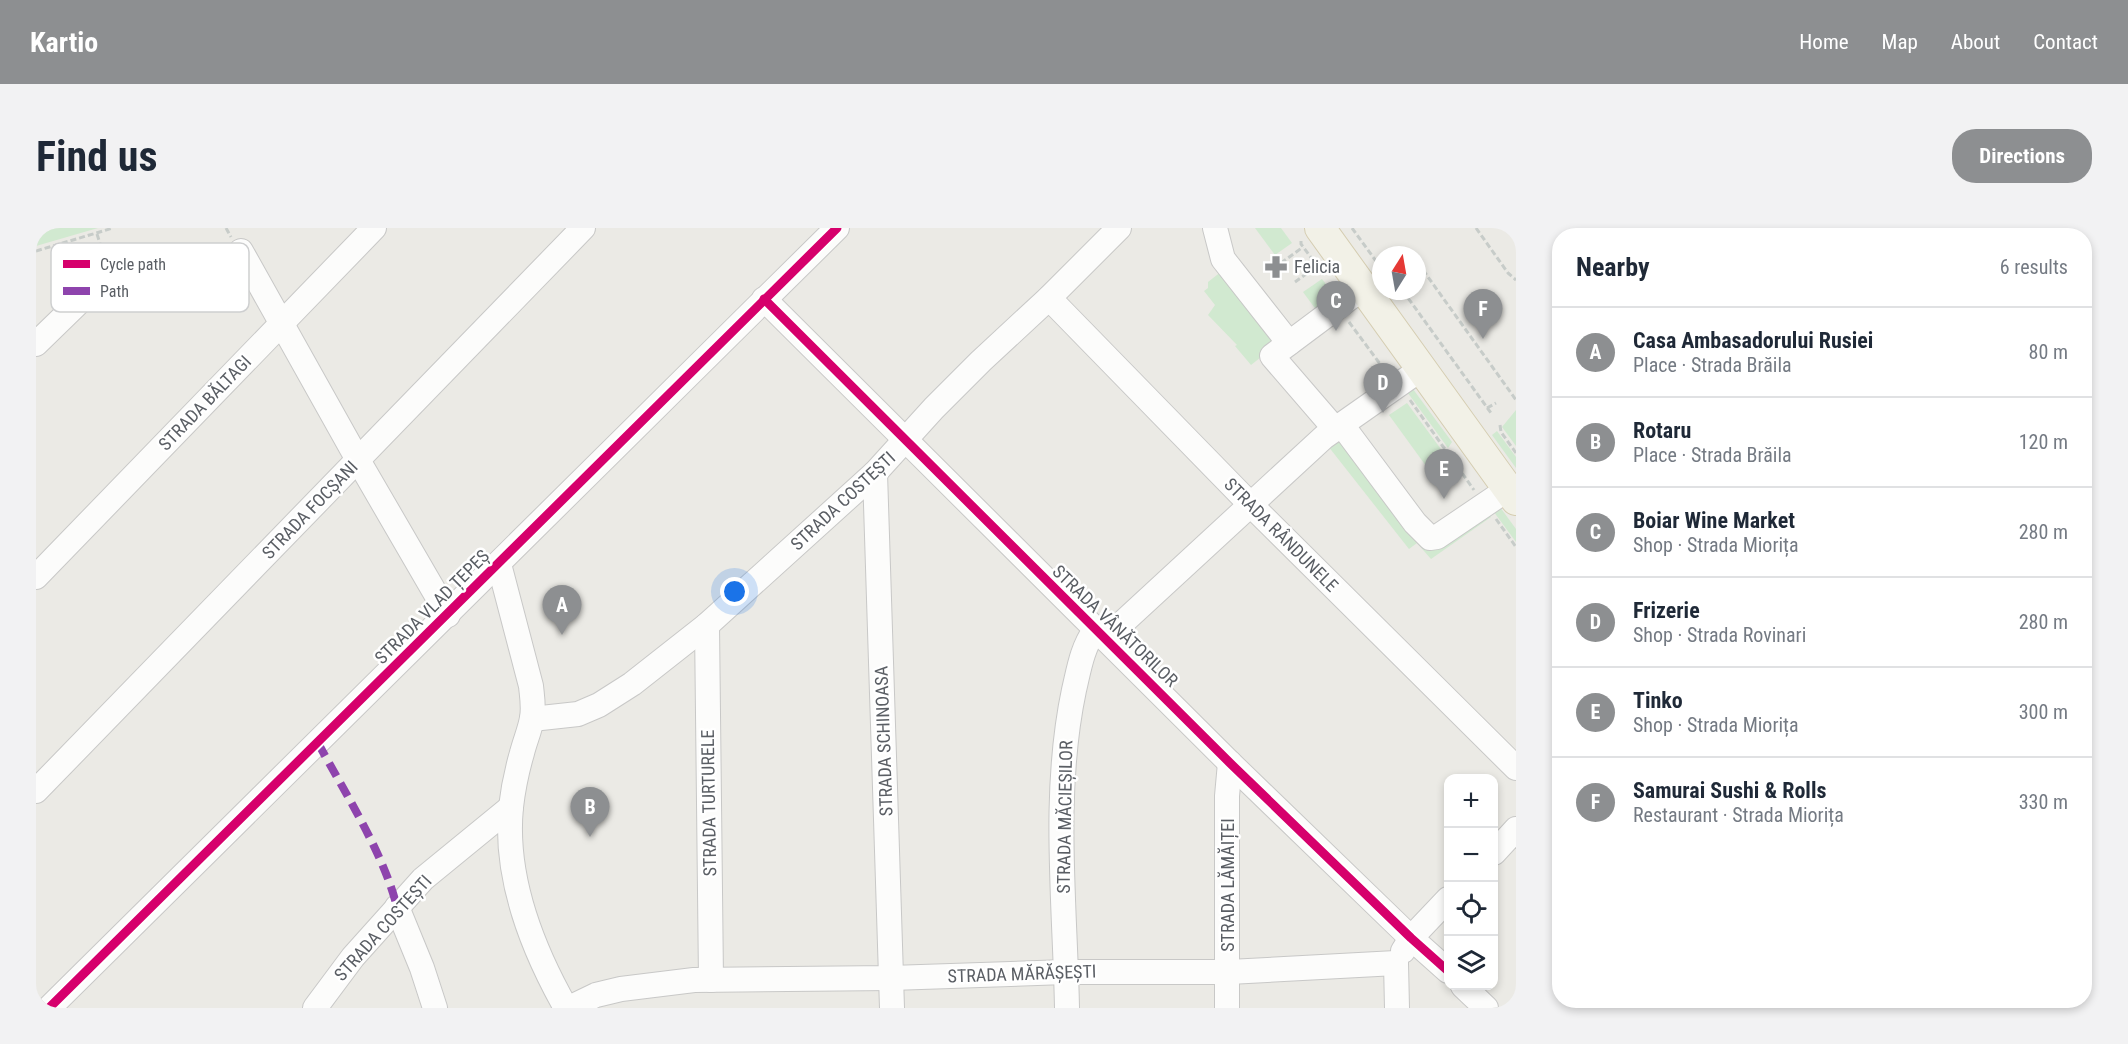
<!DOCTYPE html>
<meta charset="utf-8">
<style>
body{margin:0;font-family:"Roboto Condensed",sans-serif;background:#f2f2f3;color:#1f2937}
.controls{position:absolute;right:18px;bottom:18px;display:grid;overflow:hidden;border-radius:12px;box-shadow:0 3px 9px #0003}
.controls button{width:54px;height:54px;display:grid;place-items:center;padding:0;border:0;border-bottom:2px solid #e0e1e3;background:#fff;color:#1f2937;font:30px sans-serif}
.compass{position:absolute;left:1336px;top:18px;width:54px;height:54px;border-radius:50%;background:#fff;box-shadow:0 3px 9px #0003;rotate:11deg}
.you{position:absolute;left:699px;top:364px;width:21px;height:21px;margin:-15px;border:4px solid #fff;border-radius:50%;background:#1a73e8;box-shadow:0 0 0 9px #1a73e833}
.badge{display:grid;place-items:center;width:39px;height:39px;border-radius:50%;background:#8d8f91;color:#fff;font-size:20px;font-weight:700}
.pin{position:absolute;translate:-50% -50px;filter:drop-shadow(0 2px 3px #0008)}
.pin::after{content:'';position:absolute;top:32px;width:21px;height:18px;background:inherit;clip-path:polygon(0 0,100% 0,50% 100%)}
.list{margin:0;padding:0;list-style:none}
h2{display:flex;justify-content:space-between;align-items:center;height:78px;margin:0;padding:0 24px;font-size:26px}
h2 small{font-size:20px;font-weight:400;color:#747a83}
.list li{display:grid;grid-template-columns:39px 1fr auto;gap:18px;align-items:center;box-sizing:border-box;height:90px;padding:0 24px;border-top:2px solid #e0e1e3}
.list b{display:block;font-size:22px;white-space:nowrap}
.list p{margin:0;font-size:20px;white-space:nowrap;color:#747a83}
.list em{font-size:20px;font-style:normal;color:#747a83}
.icon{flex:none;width:33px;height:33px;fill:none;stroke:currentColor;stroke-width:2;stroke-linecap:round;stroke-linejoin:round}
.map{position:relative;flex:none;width:1480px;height:780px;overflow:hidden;border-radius:24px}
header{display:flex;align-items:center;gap:36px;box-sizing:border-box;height:84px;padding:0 30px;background:#8d8f91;color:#fff}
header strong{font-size:28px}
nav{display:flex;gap:33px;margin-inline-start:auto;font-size:21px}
.intro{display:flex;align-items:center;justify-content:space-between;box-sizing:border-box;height:144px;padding:0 36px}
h1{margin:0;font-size:42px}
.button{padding:15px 27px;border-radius:24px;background:#8d8f91;color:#fff;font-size:21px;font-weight:700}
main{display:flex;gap:36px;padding:0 36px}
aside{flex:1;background:#fff;border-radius:24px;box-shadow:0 3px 9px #0003}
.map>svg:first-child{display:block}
</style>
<header>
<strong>Kartio</strong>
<nav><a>Home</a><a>Map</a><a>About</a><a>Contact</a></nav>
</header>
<div class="intro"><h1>Find us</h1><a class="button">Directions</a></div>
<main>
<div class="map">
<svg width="1480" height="780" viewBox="0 0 1480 780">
<rect width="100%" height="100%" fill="#ebeae5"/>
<g fill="#d1e9d0">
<polygon points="0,0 62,0 0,18"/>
<polygon points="1219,0 1245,0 1256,15 1239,27"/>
<polygon points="1186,43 1243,115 1215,137 1199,118 1201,117 1172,87 1179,77 1168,63 1172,60 1172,54"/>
<polygon points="1286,51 1300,69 1281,83 1267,64"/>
<polygon points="1374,157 1416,214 1412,220 1369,161"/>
<polygon points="1371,175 1424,247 1406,260 1353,187"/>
<polygon points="1480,182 1480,218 1466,199"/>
<polygon points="1461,203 1480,229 1480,240 1456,207"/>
<polygon points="1303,210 1394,322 1451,284 1455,289 1395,331 1381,315 1373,321 1292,218"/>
<polygon points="1461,275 1480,301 1480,314 1455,280"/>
</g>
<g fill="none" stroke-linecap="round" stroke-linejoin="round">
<g stroke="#c8c8c7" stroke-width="26">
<g id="minor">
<polyline points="1179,0 1187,31 1253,115"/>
<polyline points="205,23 322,232 412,387"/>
<polyline points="1013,70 1215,277 1480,540"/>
<polyline points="728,71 1194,535 1375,710 1412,743"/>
<polyline points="0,116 74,44"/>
<polyline points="1306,197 1379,295 1394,310 1401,309 1472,261"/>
<polyline points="1299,201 1236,128 1327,60"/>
<polyline points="839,245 856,780"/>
<path d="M 463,336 L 495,458 C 496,468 498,479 496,490 C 494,502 489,513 486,525 C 481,542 477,562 475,579 C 468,650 496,720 530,780"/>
<polyline points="0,349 338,0"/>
<polyline points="671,397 675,752"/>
<polyline points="1070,410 1288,209 1385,141"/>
<polyline points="496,491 542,486 563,477 596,456 671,397 839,245 898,180 945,133 1013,70 1083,0"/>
<polyline points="0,563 547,0"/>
<polyline points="1458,625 1480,601"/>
<polyline points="361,679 386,740 399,780"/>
<polyline points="1367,723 1375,710 1412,671"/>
<polyline points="1360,735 1361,780"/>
<polyline points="1427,758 1450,780"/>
<polyline points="13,780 801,0"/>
<polyline points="279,780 317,729 387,651 475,579"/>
<polyline points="533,780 560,767 585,761 658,752 855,750 1030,744 1193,744 1360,735"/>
<path d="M 1031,780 C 1029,675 1016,566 1038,462 C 1043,441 1046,420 1059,402"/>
<polyline points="1191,780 1191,568 1194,535"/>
</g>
</g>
<g stroke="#d5cdb1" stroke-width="32">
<polyline id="major" points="1284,0 1480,272"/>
</g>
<g stroke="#c7ccc9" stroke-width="3" stroke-dasharray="6 3" stroke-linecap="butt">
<polyline points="190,0 195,9"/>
<polyline points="1316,0 1345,40"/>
<polyline points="1440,0 1472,45 1480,52"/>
<polyline points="61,6 68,28"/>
<polyline points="1265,13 1265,16 1288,47"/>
<polyline points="0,23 77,0"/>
<polyline points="1245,35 1267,19"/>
<polyline points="1387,42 1480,172"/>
<polyline points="1259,54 1281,38"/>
<polyline points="1367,63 1455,185"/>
<polyline points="1313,94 1350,144"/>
<polyline points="1374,172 1438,262"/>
<polyline points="1451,180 1460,175"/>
<polyline points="1464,197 1465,204 1480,225"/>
<polyline points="1460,291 1480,319"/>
</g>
<use href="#minor" stroke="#fcfcfb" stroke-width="24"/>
<use href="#major" stroke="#f2f1e7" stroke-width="30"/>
<path stroke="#8e44ad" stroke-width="8" stroke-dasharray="15 8" stroke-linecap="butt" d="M 282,515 C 309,565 347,624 361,679"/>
<g stroke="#fff" stroke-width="13">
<g id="cycleway">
<polyline points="728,71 1194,535 1375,710 1412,743"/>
<polyline points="13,780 801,0"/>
</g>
</g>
<use href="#cycleway" stroke="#d6006c" stroke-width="9"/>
</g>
<defs>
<g id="pharmacy-bare" transform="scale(1.8)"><path d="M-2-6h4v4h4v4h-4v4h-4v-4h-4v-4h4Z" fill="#8d8f91" stroke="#fff" stroke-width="2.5" paint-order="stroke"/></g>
</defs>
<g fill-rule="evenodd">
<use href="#pharmacy-bare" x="1240" y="39"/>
</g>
<g text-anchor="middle" stroke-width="5" stroke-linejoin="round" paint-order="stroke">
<g font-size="18" fill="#5a5e64" stroke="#fff" text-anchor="start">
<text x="1258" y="45">Felicia</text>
</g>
<g font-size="18" fill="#5a5e64" stroke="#fff">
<text transform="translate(169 175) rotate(-46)" y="6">STRADA BĂLTAGI</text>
<text transform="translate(807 273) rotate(-43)" y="6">STRADA COSTEȘTI</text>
<text transform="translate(274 282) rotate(-46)" y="6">STRADA FOCȘANI</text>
<text transform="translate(1245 307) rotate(45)" y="6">STRADA RÂNDUNELE</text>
<text transform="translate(396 379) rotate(-45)" y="6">STRADA VLAD ȚEPEȘ</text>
<text transform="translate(1079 398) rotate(44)" y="6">STRADA VÂNĂTORILOR</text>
<text transform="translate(848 513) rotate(-92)" y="6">STRADA SCHINOASA</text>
<text transform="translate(673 575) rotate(-91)" y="6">STRADA TURTURELE</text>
<text transform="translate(1029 589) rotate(-89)" y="6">STRADA MĂCIEȘILOR</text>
<text transform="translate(1192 657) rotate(-90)" y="6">STRADA LĂMĂIȚEI</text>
<text transform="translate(347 700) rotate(-48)" y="6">STRADA COSTEȘTI</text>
<text transform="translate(986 746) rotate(-2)" y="6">STRADA MĂRĂȘEȘTI</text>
</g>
</g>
<rect x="15" y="15" width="198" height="69" rx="9" fill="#fff" stroke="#cecfd0" stroke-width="1.5"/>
<rect x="27" y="32" width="27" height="8" fill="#d6006c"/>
<rect x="27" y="59" width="27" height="8" fill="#8e44ad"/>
<g font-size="16" fill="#5a5e64">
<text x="64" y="42">Cycle path</text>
<text x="64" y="69">Path</text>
</g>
</svg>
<div class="controls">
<button>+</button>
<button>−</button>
<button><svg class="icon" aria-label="locate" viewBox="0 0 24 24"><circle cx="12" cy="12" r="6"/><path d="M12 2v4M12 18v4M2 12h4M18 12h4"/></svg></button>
<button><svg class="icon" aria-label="layers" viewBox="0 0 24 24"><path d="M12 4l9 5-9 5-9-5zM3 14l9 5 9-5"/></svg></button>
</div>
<svg class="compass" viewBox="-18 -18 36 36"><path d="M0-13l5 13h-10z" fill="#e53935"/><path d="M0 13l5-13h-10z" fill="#747a83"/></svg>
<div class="you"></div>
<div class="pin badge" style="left:526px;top:407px">A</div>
<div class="pin badge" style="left:554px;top:609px">B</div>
<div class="pin badge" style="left:1300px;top:103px">C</div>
<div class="pin badge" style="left:1347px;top:185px">D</div>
<div class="pin badge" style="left:1408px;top:271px">E</div>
<div class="pin badge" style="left:1447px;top:111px">F</div>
</div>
<aside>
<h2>Nearby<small>6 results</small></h2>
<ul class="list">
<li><span class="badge">A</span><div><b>Casa Ambasadorului Rusiei</b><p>Place · Strada Brăila</p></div><em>80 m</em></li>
<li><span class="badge">B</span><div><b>Rotaru</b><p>Place · Strada Brăila</p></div><em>120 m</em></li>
<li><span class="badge">C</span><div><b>Boiar Wine Market</b><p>Shop · Strada Miorița</p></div><em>280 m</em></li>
<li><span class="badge">D</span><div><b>Frizerie</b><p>Shop · Strada Rovinari</p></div><em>280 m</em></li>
<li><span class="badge">E</span><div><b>Tinko</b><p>Shop · Strada Miorița</p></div><em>300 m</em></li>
<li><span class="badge">F</span><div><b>Samurai Sushi &amp; Rolls</b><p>Restaurant · Strada Miorița</p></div><em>330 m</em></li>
</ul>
</aside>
</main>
